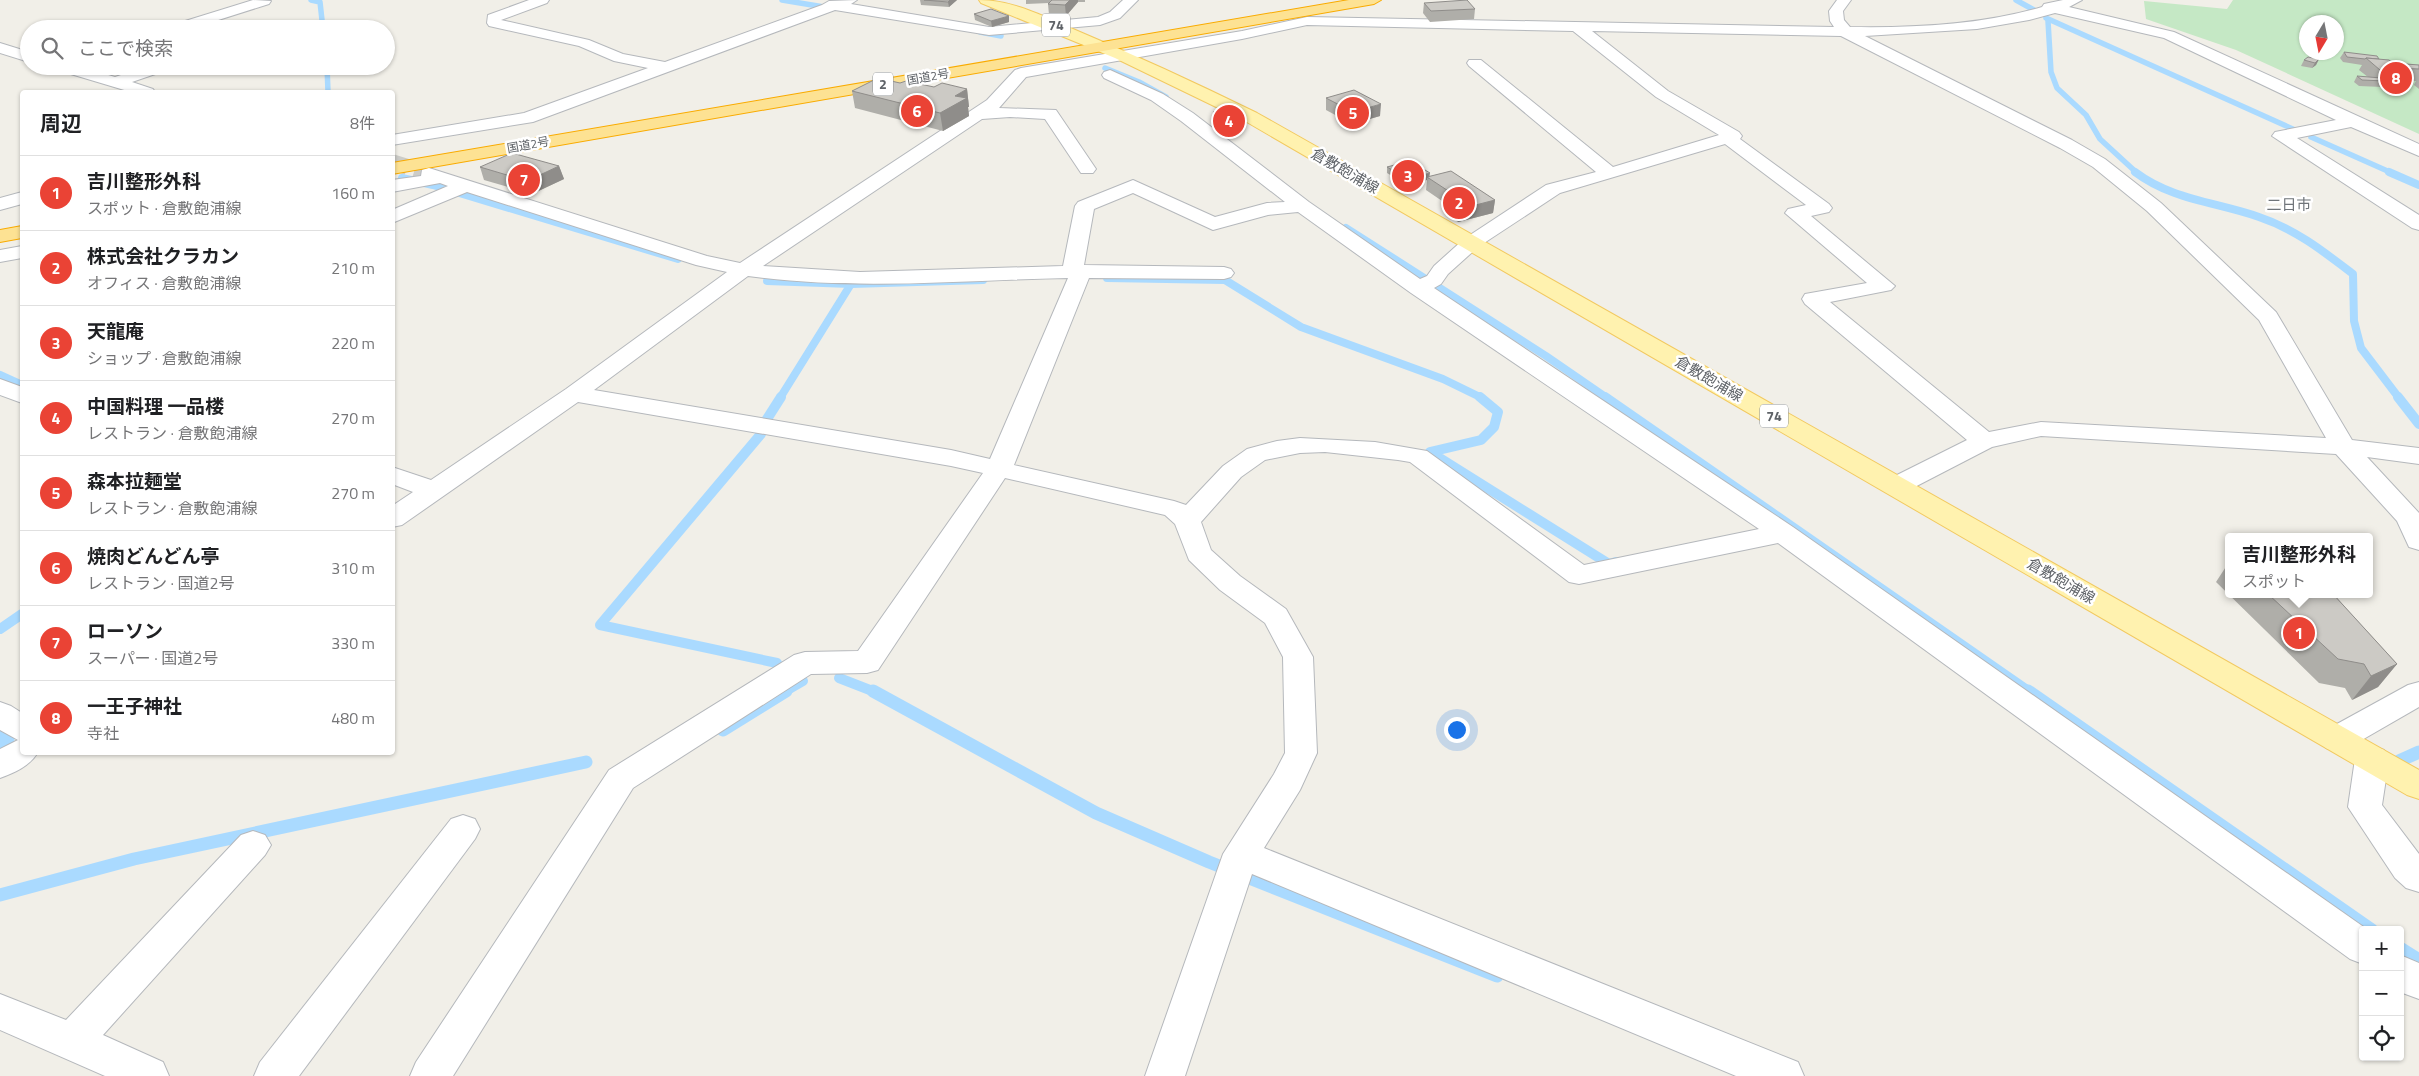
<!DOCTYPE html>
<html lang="ja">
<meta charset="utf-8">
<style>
body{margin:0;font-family:"Titillium Web","Noto Sans JP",sans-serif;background:#f6f6f6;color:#202124}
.controls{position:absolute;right:15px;bottom:15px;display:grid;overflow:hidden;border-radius:5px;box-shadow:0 1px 4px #0004}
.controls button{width:45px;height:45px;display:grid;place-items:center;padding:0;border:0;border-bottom:1px solid #e0e0e0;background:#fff;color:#202124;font:25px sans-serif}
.compass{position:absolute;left:2299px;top:15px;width:45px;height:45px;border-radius:50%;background:#fff;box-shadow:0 1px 4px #0004;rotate:190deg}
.you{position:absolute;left:1456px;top:729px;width:18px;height:18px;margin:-12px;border:4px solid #fff;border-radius:50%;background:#1a73e8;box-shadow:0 0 0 8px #1a73e833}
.badge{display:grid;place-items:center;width:32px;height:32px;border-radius:50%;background:#ea4335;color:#fff;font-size:16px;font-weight:700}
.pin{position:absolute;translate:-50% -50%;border:2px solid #fff;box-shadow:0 1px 5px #0006}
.popup{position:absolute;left:2225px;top:533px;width:148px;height:65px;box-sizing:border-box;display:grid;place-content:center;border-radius:5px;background:#fff;filter:drop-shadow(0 1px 4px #0005);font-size:16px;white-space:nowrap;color:#757577}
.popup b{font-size:19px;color:#202124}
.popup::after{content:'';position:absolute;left:50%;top:100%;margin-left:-10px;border:10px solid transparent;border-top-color:#fff}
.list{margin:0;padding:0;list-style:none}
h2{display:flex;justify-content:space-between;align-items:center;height:65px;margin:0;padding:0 20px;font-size:21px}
h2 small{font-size:16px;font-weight:400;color:#757577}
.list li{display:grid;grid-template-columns:32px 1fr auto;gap:15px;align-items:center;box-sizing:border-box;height:75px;padding:0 20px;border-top:1px solid #e0e0e0}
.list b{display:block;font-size:19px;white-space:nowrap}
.list p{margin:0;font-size:16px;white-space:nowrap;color:#757577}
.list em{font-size:16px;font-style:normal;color:#757577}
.icon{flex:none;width:28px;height:28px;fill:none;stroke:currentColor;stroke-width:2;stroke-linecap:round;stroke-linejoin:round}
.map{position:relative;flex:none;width:2419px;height:1076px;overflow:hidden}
.search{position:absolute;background:#fff;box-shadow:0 1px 4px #0004;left:20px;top:20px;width:375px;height:55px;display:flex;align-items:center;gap:12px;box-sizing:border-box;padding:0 18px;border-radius:28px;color:#757577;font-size:19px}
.panel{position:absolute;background:#fff;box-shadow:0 1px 4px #0004;left:20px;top:90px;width:375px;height:665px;border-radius:5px}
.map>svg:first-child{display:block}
</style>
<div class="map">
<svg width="2419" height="1076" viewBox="0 0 2419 1076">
<rect width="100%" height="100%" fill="#f1efe8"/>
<path fill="#c5e8c5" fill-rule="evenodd" d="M 2233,0 L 2419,0 L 2419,134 L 2236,50 L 2146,19 L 2144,1 L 2227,9 ZM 2306,22 L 2336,22 L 2336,52 L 2306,52 Z"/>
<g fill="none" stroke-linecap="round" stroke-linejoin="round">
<g stroke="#aadaff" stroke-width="5.5">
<polyline points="311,0 320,2 323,29"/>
<polyline points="782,0 830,8"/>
<polyline points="2016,0 2034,10"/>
<polyline points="2046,18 2295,130"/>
<polyline points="2048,21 2051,72 2057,88 2086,115 2100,139 2137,173"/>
<polyline points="980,32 1001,36"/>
<polyline points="327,66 328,92"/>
<polyline points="1105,68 1139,82 1166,97"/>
<polyline points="2311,137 2392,173"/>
</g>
<g stroke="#aadaff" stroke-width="8">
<path d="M 2135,172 C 2172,200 2216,202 2259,217 C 2295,229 2323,251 2353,274 L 2354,321 L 2361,348 L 2399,398"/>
<polyline points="2389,172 2419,185"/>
<polyline points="402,178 433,185 678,259"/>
<polyline points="1346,228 1546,356 1607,398"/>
<polyline points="1107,278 1225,280 1301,327 1443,379 1482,398"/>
<polyline points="767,281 851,284"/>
<polyline points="0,375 22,385"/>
<polyline points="780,398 851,284 983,280"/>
</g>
<g stroke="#aadaff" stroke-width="10">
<polyline points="1480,397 1498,412 1494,427 1481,440 1430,452 1609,564 1616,562"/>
<polyline points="1605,397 2030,692"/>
<polyline points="2398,397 2419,424"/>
<polyline points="767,419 781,397"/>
<polyline points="761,434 600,625 777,663"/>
<polyline points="0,629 22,614"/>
<polyline points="839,678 875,692"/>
<polyline points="784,692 803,681"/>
</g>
<g stroke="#aadaff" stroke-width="13">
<polyline points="873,691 1096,813 1209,862 1497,976"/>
<polyline points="2028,691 2372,930"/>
<polyline points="723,730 786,691"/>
<polyline points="0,735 8,740 0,745"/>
<polyline points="2399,761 2419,752"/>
<polyline points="0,895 134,859 586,762"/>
<polyline points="2400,948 2419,960"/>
</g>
<polyline stroke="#ccccc8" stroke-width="16" stroke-dasharray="16 8" stroke-linecap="butt" points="392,162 426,173"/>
<polyline stroke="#ccccc8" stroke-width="21" stroke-dasharray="21 11" stroke-linecap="butt" points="422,172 429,174"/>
<g stroke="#b5b8bc" stroke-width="2">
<g id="minor">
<polygon points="253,0 271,1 269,4 190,29 167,29 169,26"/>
<polygon points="529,0 549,0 547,3 501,20 589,40 623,54 665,62 822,5 829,1 857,0 851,4 989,27 1098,17 1110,12 1123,0 1138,0 1120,18 1100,25 989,35 835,10 533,122 392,145 392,135 524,113 648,68 614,61 579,46 489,26 487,23 488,15"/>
<path d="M 1837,0 L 1851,0 L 1843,11 L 1844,20 L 1850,27 C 1913,28 1981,25 2042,7 L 2044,4 L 2063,0 L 2082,0 L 2069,7 L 2174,32 L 2419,144 L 2419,156 L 2351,127 L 2297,138 L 2419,215 L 2419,230 L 2412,228 L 2272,136 L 2275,132 L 2336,120 L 2164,38 L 2055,13 L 2029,20 L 1977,29 L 1865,36 L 2072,140 L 2105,159 L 2161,203 L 2276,312 L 2352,440 L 2419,448 L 2419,464 L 2367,457 L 2419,513 L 2419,550 L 2409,547 L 2397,521 L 2336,454 L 2041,436 L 1992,447 L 1905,492 L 1896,494 L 1887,492 L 1883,486 L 1887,480 L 1967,440 L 1805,304 L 1802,299 L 1805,294 L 1867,283 L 1785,213 L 1788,209 L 1806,205 L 1725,144 L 1560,193 L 1478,247 L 1448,274 L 1441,284 L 1434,288 L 1793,527 L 2368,930 L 2363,930 L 2363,964 L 2350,959 L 1778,543 L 1579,584 L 1569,582 L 1410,462 L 1398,460 L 1325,452 L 1300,453 L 1265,460 L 1241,477 L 1201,522 L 1211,550 L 1240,576 L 1286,609 L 1313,657 L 1317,753 L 1300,790 L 1264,848 L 1798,1062 L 1804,1076 L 1736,1076 L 1252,874 L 1185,1076 L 1145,1076 L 1223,854 L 1274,774 L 1285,753 L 1283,657 L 1265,623 L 1220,590 L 1189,560 L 1175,524 L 1165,515 L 1005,478 L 878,670 L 867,673 L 811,674 L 633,788 L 453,1076 L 410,1076 L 416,1062 L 609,770 L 794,655 L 805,652 L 858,651 L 983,473 L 951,466 L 578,402 L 402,525 L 392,527 L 392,506 L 413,492 L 392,484 L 392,467 L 431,480 L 566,389 L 727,272 L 696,265 L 467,192 L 392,223 L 392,210 L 448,186 L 440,183 L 392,192 L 392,180 L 421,176 L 422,170 L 429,168 L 707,256 L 740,263 L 987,100 L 1015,70 L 1021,68 L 1242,31 L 1307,17 L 1834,27 L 1830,21 L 1829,11 ZM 1307,25 L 1573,31 L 1656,97 L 1719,135 L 1613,167 L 1481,60 L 1469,60 L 1467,63 L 1469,66 L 1596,172 L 1546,185 L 1464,239 L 1434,266 L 1427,276 L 1420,279 L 1309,202 L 1193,113 L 1163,94 L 1110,70 L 1104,72 L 1102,75 L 1104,78 L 1151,100 L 1181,121 L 1285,202 L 1267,203 L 1215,217 L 1133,180 L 1078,202 L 1075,206 L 1063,266 L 860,272 L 763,266 L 982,119 L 1010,117 L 1045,119 L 1081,173 L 1093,173 L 1096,169 L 1056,110 L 999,108 L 1026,77 L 1242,39 ZM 1592,31 L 1841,36 L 2060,148 L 2093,167 L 2147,211 L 2259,320 L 2326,438 L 2041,422 L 1989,432 L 1830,302 L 1891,290 L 1895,286 L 1811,216 L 1829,212 L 1832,208 L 1829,204 L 1740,139 L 1742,136 L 1739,132 L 1668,91 ZM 1133,193 L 1213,230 L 1268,215 L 1298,212 L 1411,293 L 1759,529 L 1584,565 L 1427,451 L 1375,442 L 1300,438 L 1277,441 L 1247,449 L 1223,466 L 1186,505 L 1174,501 L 1014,465 L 1089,278 L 1224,279 L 1231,277 L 1234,273 L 1231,269 L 1224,267 L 1084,265 L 1094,209 ZM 748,276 C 855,291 961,280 1068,278 L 990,459 L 951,450 L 594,390 Z"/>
<polygon points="282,24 289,28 272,29"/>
<polygon points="0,43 29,52 29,62 0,53"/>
<polygon points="52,66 78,66 115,77 148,66 172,66 170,69 132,82 153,89 155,92 131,92 54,69"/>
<polygon points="22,192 22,204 0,210 0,198"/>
<polygon points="22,246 22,258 0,262 0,250"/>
<polygon points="0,379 22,387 22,403 0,395"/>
<polygon points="2419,682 2419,707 2348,748 2337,751 2326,748 2321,739 2326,730 2408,685"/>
<path d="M 0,702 L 11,706 L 22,713 L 22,752 L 38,752 C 30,766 14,773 0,778 L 0,749 L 18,740 L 0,730 Z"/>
<polygon points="2372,746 2384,750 2389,759 2382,805 2419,854 2419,892 2406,888 2395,878 2348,807 2355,759 2360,750"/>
<polygon points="463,815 475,819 480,829 475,839 299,1076 254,1076 260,1062 451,819"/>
<polygon points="253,831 265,835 271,845 265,855 103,1035 163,1062 169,1076 105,1076 0,1030 0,994 66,1020 241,835"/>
<polygon points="2400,955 2419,963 2419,999 2400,992"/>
</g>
</g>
<g stroke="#f2c960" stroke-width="2">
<path id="major" d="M 979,0 C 1012,0 1043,16 1073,29 C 1135,55 1196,83 1257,113 L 2419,770 L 2419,799 L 2407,795 L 1245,121 L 1115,58 L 981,3 Z"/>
</g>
<g stroke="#f9ab00" stroke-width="2">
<g id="highway">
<polygon points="1349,0 1381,0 1374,4 392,174 392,163"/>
<polygon points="22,226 22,238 0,242 0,230"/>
</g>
</g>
<use href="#minor" fill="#fff" fill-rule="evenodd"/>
<use href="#major" fill="#fff2af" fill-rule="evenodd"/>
<use href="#highway" fill="#fde293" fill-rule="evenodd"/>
</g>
<g fill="#afaea9">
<polygon points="920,0 957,0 949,7 921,5"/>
<polygon points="1026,0 1085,0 1085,2 1078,2 1066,16 1049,15 1048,4 1049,3 1026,4"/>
<polygon points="1424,3 1475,9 1474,19 1430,22 1423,13"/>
<polygon points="974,14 1009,16 1009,22 992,27 975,20"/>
<polygon points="2344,52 2379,59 2393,63 2419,65 2419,89 2414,85 2416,81 2395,80 2393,83 2385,82 2382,87 2359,86 2354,82 2357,76 2368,77 2359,70 2362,65 2343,62 2340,58"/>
<polygon points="2319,59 2316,65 2312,68 2301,66 2304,60"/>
<polygon points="934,87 967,89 969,107 968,107 969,116 943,131 855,108 852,91"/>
<polygon points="1326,98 1380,116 1352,124 1326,110"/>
<polygon points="1213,112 1246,125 1230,129 1213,118"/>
<polygon points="559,166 564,179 532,194 484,180 480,167"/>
<polygon points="1387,167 1429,177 1495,200 1493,213 1458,222 1444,212 1445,203 1426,190 1427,180 1407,185 1387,173"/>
<polygon points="2229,562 2229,594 2333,594 2397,664 2378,687 2352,700 2345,688 2319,683 2216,582"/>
</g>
<g fill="#8f8d8a">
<polygon points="950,0 957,0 949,7 948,2"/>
<polygon points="1070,0 1078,0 1078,2 1066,16 1065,5"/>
<polygon points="1009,16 1009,22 992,27 991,21"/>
<polygon points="2319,59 2316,65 2312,68 2315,63"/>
<polygon points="967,89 969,107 968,107 969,116 943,131 940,113 955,96"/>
<polygon points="1381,104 1380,116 1352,124 1353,112"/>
<polygon points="1246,119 1246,125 1230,129 1230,123"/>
<polygon points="559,166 564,179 532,194 527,181"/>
<polygon points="1430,173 1429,179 1427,177 1427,180 1407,185 1408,179"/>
<polygon points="1495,200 1493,213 1458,222 1460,209"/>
<polygon points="2397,664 2378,687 2352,700 2371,676"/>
</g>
<g fill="#cccac5" stroke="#8f8d8a">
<polygon points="924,0 950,0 948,2"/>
<polygon points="1052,0 1070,0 1065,5 1048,4"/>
<polygon points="1467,0 1475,9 1431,11 1424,3"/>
<polygon points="991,9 1009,16 991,21 974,14"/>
<polygon points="2344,52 2377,56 2379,59 2366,58 2365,59 2347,57"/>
<polygon points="2308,57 2319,59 2315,63 2304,60"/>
<polygon points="2366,58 2389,60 2393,63 2419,65 2419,69 2396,68 2400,71 2380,70"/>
<polygon points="2357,76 2381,78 2385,81 2362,80"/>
<polygon points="878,78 900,83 906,81 934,87 942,83 967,89 955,96 967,98 940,113 852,91"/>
<polygon points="1354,90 1381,104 1353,112 1326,98"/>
<polygon points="1228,108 1246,119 1230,123 1213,112"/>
<polygon points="512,153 559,166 527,181 480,167"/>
<polygon points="1410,161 1430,173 1408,179 1387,167"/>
<polygon points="1451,171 1495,200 1460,209 1446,199 1456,196 1427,177"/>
<polygon points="2268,594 2333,594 2397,664 2371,676 2364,664 2338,659"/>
</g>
<g text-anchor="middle" stroke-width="5" stroke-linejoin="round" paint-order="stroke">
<g font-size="12" fill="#5f6368" stroke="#fff">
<text transform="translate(928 77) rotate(-10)" y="4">国道2号</text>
<text transform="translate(528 145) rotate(-10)" y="4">国道2号</text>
</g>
<g fill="#fff" stroke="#8f9295" stroke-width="1">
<rect x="1042" y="13.5" width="28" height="23" rx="4"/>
<rect x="873" y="72.5" width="20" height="23" rx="4"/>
<rect x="1760" y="404.5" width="28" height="23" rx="4"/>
</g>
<g font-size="14" font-weight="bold" fill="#5f6368">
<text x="1056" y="30">74</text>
<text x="883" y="89">2</text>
<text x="1774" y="421">74</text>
</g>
<g font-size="15" fill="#5f6368" stroke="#fff">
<text transform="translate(1345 171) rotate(30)" y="5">倉敷飽浦線</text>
<text transform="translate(1709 379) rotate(30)" y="5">倉敷飽浦線</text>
<text transform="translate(2061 581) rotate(30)" y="5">倉敷飽浦線</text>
</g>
<g font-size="15" fill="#70757a" stroke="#fff">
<text x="2289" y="210">二日市</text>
</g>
</g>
</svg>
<div class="controls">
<button>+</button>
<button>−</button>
<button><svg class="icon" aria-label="locate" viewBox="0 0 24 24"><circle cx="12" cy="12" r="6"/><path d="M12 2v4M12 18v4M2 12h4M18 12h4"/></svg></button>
</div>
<svg class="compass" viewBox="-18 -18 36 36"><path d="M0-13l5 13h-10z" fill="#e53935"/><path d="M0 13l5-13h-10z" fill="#757577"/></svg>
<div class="you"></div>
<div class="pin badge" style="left:2299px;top:633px">1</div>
<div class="popup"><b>吉川整形外科</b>スポット</div>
<div class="pin badge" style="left:1459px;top:203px">2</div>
<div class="pin badge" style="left:1408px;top:176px">3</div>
<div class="pin badge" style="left:1229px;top:121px">4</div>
<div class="pin badge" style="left:1353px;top:113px">5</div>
<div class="pin badge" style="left:917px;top:111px">6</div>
<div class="pin badge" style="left:524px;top:180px">7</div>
<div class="pin badge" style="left:2396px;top:78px">8</div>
<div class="search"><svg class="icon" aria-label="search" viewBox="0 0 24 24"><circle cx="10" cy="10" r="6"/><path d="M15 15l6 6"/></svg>ここで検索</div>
<section class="panel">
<h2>周辺<small>8件</small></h2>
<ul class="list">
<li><span class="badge">1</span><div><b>吉川整形外科</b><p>スポット · 倉敷飽浦線</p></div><em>160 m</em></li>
<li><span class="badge">2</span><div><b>株式会社クラカン</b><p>オフィス · 倉敷飽浦線</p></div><em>210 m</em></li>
<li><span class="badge">3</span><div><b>天龍庵</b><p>ショップ · 倉敷飽浦線</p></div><em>220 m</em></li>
<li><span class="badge">4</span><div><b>中国料理 一品楼</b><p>レストラン · 倉敷飽浦線</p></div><em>270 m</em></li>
<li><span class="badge">5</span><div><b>森本拉麺堂</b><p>レストラン · 倉敷飽浦線</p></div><em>270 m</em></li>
<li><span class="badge">6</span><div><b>焼肉どんどん亭</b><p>レストラン · 国道2号</p></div><em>310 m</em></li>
<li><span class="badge">7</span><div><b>ローソン</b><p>スーパー · 国道2号</p></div><em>330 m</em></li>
<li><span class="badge">8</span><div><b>一王子神社</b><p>寺社</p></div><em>480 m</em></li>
</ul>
</section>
</div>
